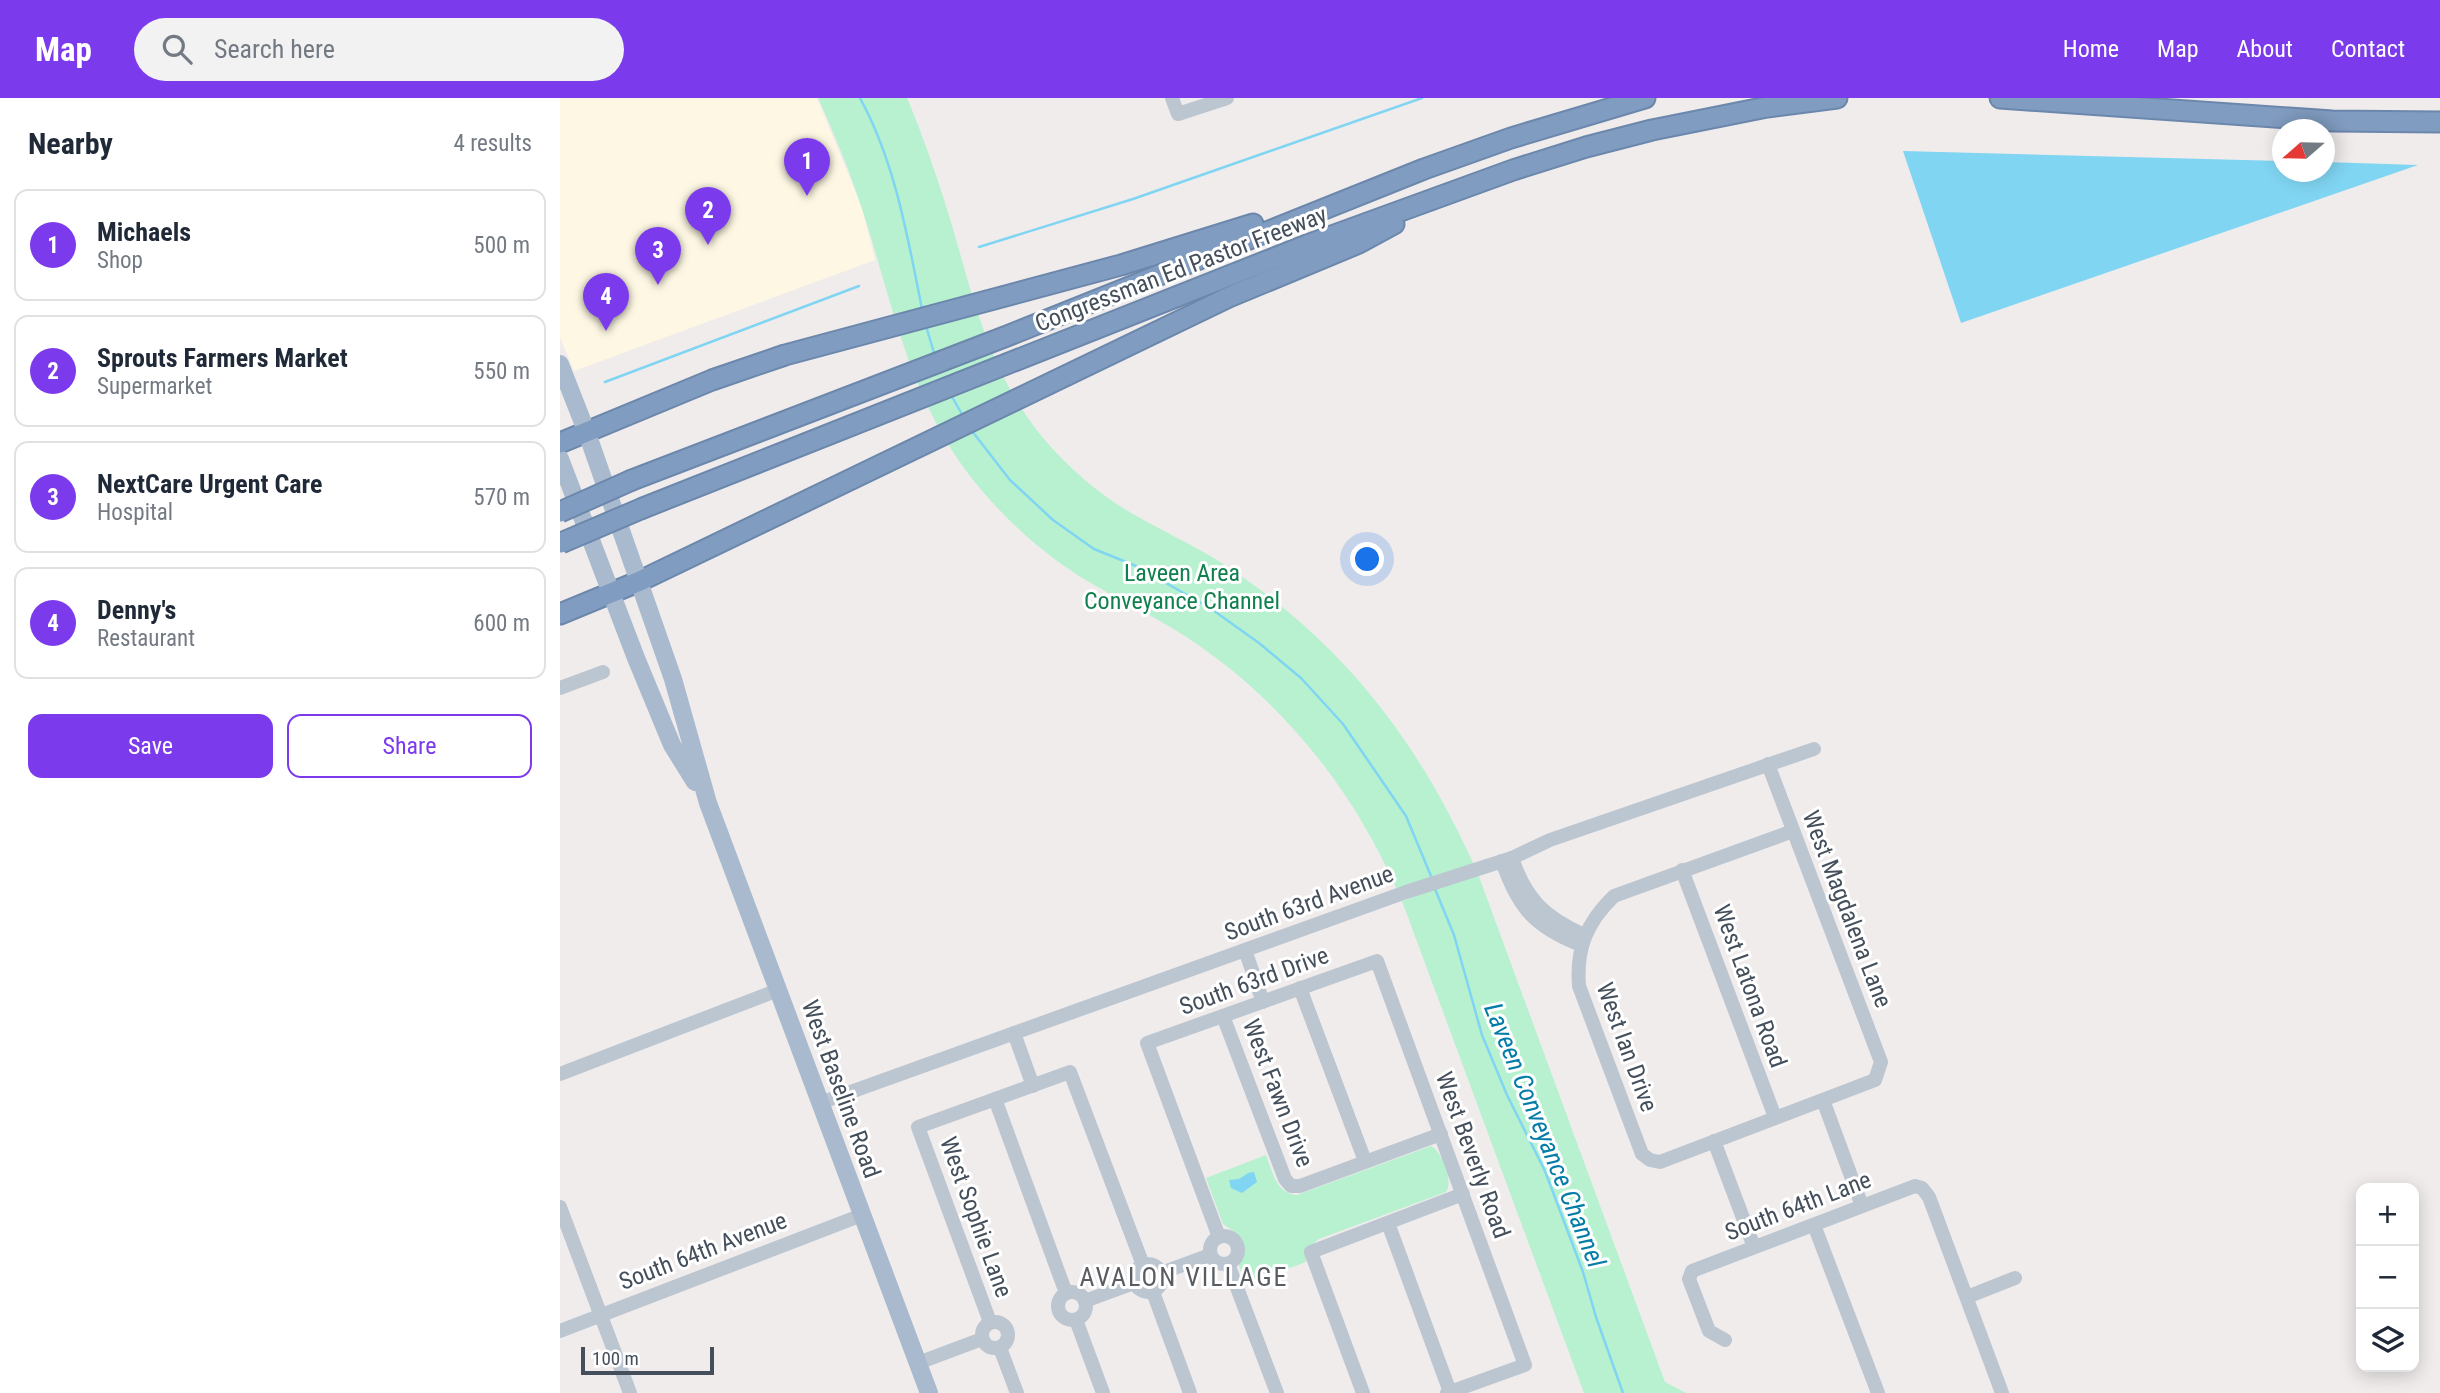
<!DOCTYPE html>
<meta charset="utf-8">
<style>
body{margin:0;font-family:"Roboto Condensed",sans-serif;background:#f2f2f3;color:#1f2937}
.controls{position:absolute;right:21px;bottom:21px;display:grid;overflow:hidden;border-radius:14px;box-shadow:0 4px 18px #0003}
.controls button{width:63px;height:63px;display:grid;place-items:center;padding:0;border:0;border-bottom:2px solid #e0e1e3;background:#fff;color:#1f2937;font:35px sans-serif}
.compass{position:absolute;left:1712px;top:21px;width:63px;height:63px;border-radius:50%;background:#fff;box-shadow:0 4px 18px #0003;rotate:250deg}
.scale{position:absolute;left:21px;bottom:18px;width:133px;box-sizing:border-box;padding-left:7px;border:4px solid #444f5b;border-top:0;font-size:19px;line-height:24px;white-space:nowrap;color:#444f5b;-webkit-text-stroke:5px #fff;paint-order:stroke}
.you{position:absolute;left:808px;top:462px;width:24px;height:24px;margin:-18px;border:5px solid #fff;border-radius:50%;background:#1a73e8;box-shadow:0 0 0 10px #1a73e833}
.badge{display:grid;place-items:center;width:46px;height:46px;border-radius:50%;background:#7c3aed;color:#fff;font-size:23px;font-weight:700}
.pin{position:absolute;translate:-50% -58px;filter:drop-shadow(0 2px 4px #0008)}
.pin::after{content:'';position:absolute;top:37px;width:24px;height:21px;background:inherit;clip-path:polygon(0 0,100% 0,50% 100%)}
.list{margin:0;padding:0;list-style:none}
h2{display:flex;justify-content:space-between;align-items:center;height:91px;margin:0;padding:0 28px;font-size:30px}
h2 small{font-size:23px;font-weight:400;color:#747a83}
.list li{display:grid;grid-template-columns:46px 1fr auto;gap:21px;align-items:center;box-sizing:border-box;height:112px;margin:0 14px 14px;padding:0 14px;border:2px solid #e0e1e3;border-radius:14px}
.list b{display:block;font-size:26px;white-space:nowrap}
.list p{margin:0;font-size:23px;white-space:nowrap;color:#747a83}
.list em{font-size:23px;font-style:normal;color:#747a83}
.actions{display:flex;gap:14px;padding:21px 28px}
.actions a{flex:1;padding:16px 0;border:2px solid #7c3aed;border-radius:14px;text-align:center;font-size:24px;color:#7c3aed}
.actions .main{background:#7c3aed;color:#fff}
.icon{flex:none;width:38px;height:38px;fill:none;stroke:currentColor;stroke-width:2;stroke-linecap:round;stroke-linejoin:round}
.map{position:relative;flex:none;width:1880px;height:1295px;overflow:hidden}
header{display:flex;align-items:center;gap:42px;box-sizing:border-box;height:98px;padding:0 35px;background:#7c3aed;color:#fff}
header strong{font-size:33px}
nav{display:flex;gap:38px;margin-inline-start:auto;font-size:24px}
.search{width:490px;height:63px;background:#f2f2f3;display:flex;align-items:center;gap:18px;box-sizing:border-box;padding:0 24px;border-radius:38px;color:#747a83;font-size:26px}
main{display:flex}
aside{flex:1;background:#fff}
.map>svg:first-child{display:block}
</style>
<header>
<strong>Map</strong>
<div class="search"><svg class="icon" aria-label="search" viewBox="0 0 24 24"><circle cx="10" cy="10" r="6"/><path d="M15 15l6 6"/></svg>Search here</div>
<nav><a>Home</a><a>Map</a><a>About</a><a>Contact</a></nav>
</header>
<main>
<aside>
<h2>Nearby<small>4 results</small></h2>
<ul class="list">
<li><span class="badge">1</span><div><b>Michaels</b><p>Shop</p></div><em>500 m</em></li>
<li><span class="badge">2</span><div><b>Sprouts Farmers Market</b><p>Supermarket</p></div><em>550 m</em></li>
<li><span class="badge">3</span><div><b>NextCare Urgent Care</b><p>Hospital</p></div><em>570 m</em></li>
<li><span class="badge">4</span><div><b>Denny's</b><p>Restaurant</p></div><em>600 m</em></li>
</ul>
<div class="actions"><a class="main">Save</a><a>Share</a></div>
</aside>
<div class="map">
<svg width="1880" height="1295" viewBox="0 0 1880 1295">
<rect width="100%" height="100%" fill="#f0ecec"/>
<polygon fill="#fdf7e3" points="0,0 257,0 302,110 315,162 14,273 0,239"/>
<g fill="#b7f1d0">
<path d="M 258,0 L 347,0 C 364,40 378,82 391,124 C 414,203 430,276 484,341 C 508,369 536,394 568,413 C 598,431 630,445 660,464 C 780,541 856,639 914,767 L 838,794 C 791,687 716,594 615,532 C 590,516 562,503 536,488 C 493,464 455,431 423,394 C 349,308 335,211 301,108 C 289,71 274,36 258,0 Z"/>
<polygon points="918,776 1105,1284 1126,1295 1024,1295 842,803"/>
<path d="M 871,1048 C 882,1053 894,1084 886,1094 L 759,1141 L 748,1150 L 746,1164 L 685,1186 L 679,1168 L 683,1151 L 682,1143 L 676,1135 L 663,1126 L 646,1080 L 706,1057 C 713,1075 716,1095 737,1097 Z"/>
</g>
<g fill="#80d5f2">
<polygon points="1343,53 1722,63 1722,74 1764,74 1765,64 1858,67 1401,225"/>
<polygon points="694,1074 697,1084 682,1095 671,1090 669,1082 679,1081 688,1075"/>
</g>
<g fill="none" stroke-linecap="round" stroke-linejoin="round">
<g stroke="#80d5f2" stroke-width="2.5">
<path d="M 300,0 C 335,64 348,140 362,211"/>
<polyline points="419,149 573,101 862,0"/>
<polyline points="366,228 375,258"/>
<polyline points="45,284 299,188"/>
<polyline points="391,297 403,318"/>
<polyline points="412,333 450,382 493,422 534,451 576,468 650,510 699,545 741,580 783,626 846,718 871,778"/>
<polyline points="875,791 894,837 922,937 947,997 985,1073 1023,1174 1036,1219 1063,1295"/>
</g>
<g stroke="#6c87ac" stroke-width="23">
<g id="highway">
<polyline points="1440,0 1772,23 1880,24"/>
<polyline points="0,345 152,282 225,257 561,167 693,126"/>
<polyline points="72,382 447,238 864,71 951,40 1085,0"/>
<polyline points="83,410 747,147 953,72 1026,49 1092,32 1207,9 1277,0"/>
<polyline points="0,516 80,483 669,199 799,145 834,126"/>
</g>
</g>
<g stroke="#bcc6d0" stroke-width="14">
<polyline points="612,0 618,16 667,0"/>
<polyline points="0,590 43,574"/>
<path d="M 1208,666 L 1321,964 L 1315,982 L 1100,1064 L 1090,1062 L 1082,1056 L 1019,888 C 1016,850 1027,824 1054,798 L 1233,733"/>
<path d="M 952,760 C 966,802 985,819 1024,837"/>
<path d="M 942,763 C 958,810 975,829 1021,847"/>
<polyline points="1122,772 1215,1019"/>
<polyline points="685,852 703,904"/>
<polyline points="740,890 805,1063"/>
<polyline points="663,918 725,1081 731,1088 740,1088 881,1036"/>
<polyline points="454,935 473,988"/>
<polyline points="0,976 218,892"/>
<polyline points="435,1001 506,1195"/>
<polyline points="1263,1002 1302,1108"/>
<polyline points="260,1005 846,794 952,760 990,742 1254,651"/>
<polyline points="1154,1043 1194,1149"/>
<polyline points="0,1109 70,1295"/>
<polyline points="828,1125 890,1294"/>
<polyline points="1254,1127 1318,1295"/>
<circle cx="664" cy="1152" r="14"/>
<polyline points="659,1139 587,945 817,863 965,1267 887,1295"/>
<circle cx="588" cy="1180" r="14"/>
<polyline points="668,1166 717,1295"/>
<polyline points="601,1175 650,1157"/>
<circle cx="512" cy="1208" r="14"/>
<polyline points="593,1194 630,1295"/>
<polyline points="1407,1199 1455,1180"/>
<polyline points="525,1203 574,1185"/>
<polyline points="516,1222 543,1295"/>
<circle cx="435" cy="1237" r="13"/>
<polyline points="430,1224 358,1029 510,974 583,1167"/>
<polyline points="0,1233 302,1117"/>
<polyline points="1165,1242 1149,1233 1129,1181 1132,1173 1355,1088 1362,1090 1369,1099 1442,1295"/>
<polyline points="440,1250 457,1295"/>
<polyline points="358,1265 422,1241"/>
<polyline points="803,1295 751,1154 903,1096"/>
</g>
<g stroke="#aabace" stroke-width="18">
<polyline points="0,266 27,335 113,581 148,705 369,1295"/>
<polyline points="0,361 76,560 112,647 135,684"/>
</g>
<use href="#highway" stroke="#809cc0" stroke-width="19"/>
<g stroke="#6c87ac" stroke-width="23" stroke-linecap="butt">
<g id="highway-bridge">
<polyline points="0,414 72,382"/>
<polyline points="1,445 83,410"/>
</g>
</g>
<use href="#highway-bridge" stroke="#809cc0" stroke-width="19"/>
</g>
<g text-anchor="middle" stroke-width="6" stroke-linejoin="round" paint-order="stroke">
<g font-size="24" fill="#444f5b" stroke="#fff">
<text transform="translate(621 171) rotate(-21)" y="8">Congressman Ed Pastor Freeway</text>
<text transform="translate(749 805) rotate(-20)" y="8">South 63rd Avenue</text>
<text transform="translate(1287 811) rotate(69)" y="8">West Magdalena Lane</text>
<text transform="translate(694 883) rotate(-20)" y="8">South 63rd Drive</text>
<text transform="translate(1190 888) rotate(70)" y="8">West Latona Road</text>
<text transform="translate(1067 949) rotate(70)" y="8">West Ian Drive</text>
<text transform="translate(281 991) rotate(70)" y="8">West Baseline Road</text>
<text transform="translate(718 995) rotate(69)" y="8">West Fawn Drive</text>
<text transform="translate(913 1057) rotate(70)" y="8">West Beverly Road</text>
<text transform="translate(1238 1108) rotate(-21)" y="8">South 64th Lane</text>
<text transform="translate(416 1119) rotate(70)" y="8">West Sophie Lane</text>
<text transform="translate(143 1153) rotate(-21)" y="8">South 64th Avenue</text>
</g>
<g font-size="24" fill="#10814e" stroke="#fff">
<text x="622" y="483">Laveen Area<tspan x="622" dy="28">Conveyance Channel</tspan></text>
</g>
<g font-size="26" font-style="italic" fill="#037da8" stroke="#fff">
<text transform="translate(985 1037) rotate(68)" y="9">Laveen Conveyance Channel</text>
</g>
<g font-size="26" letter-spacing="2" fill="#595d62" stroke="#fff">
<text x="624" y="1188">AVALON VILLAGE</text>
</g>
</g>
</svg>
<div class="controls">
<button>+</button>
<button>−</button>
<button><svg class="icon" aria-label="layers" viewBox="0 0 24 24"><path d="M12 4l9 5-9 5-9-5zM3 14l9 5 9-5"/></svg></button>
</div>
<svg class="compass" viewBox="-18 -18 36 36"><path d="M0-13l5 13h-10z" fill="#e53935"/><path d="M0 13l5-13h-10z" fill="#747a83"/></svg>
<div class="scale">100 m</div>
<div class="you"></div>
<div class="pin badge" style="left:247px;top:98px">1</div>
<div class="pin badge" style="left:148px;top:147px">2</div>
<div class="pin badge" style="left:98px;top:187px">3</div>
<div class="pin badge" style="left:46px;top:233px">4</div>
</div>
</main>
